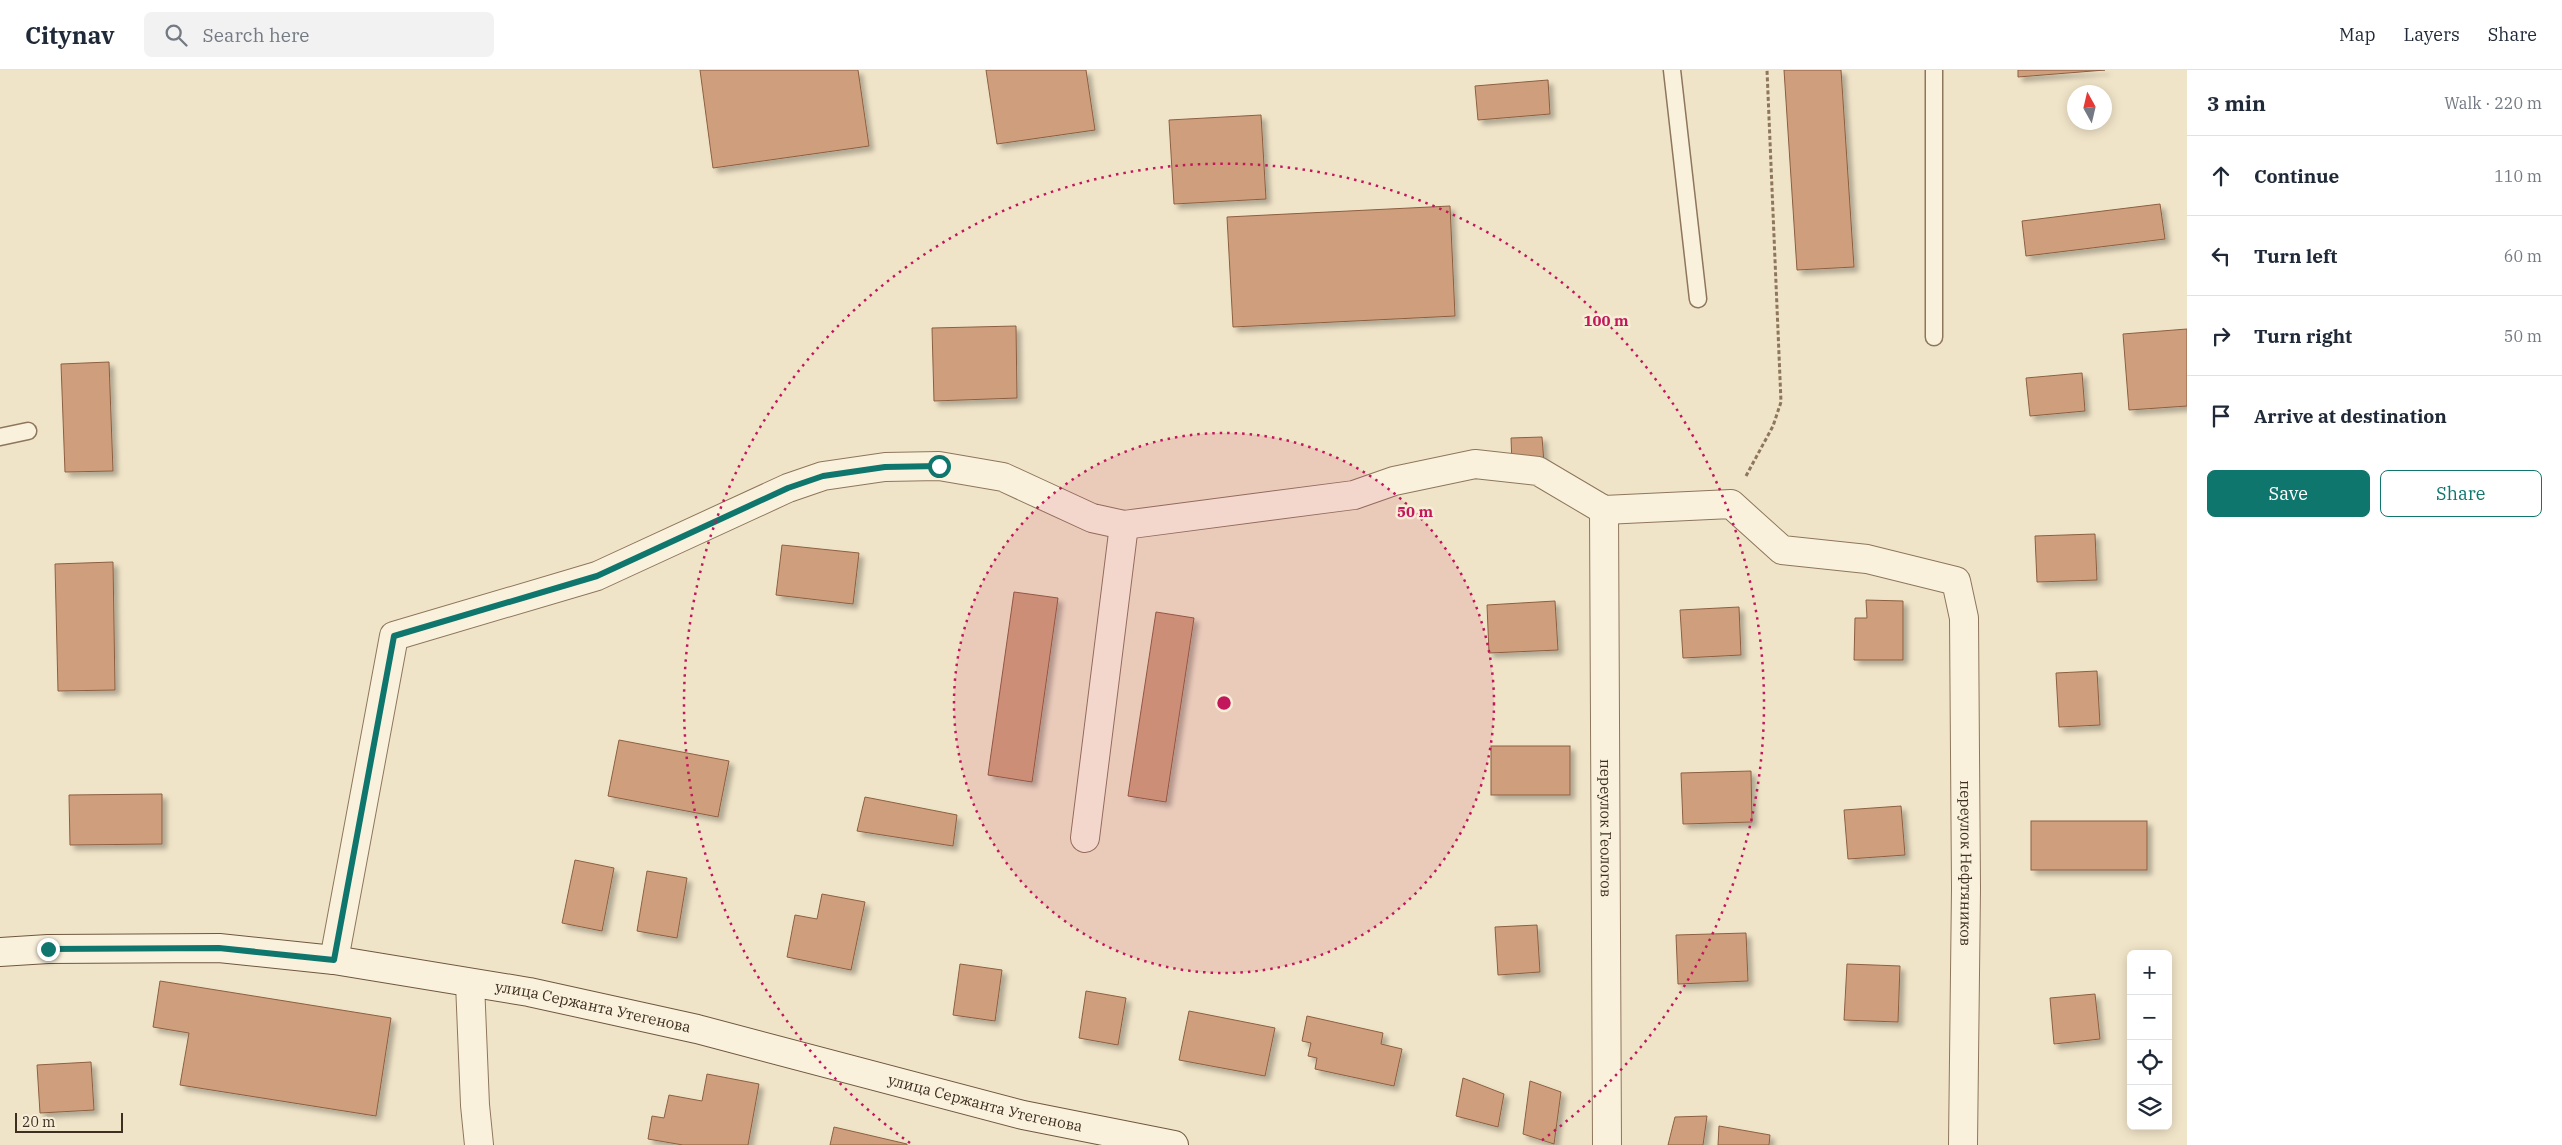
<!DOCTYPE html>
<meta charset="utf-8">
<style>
body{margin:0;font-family:"IBM Plex Serif",serif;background:#f2f2f3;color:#1f2937}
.controls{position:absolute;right:15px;bottom:15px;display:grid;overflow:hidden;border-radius:8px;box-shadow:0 2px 12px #0003}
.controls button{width:45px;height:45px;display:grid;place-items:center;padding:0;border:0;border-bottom:1px solid #e0e1e3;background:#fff;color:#1f2937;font:25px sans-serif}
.compass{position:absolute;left:2067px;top:15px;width:45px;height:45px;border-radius:50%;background:#fff;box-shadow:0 2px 12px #0003;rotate:352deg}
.scale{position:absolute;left:15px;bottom:12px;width:108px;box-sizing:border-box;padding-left:5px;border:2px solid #3d2e20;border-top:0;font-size:14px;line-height:18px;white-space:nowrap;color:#3d2e20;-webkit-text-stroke:4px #f7eed8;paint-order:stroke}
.stop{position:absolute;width:15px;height:15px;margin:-11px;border:4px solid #0f766e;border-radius:50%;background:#fff}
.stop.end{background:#0f766e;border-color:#fff;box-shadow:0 1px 5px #0008}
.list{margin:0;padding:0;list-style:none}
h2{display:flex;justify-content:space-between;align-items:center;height:65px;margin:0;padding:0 20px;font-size:21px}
h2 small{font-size:16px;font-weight:400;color:#747a83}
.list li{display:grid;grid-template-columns:32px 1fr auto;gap:15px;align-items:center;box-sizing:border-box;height:80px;padding:0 20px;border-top:1px solid #e0e1e3}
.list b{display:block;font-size:19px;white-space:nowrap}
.list em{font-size:16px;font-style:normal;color:#747a83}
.actions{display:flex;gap:10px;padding:15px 20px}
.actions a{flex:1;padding:11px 0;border:1px solid #0f766e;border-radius:8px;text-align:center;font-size:18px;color:#0f766e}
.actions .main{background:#0f766e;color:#fff}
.icon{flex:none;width:28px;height:28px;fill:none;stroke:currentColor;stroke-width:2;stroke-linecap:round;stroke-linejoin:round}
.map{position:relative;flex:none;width:2187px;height:1075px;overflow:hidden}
header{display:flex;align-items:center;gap:30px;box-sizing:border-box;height:70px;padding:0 25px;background:#fff;border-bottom:1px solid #e0e1e3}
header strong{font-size:24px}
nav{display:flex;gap:28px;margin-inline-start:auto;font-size:18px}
.search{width:350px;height:45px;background:#f2f2f3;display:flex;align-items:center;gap:12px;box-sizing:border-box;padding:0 18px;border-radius:8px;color:#747a83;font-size:19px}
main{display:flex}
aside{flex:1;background:#fff}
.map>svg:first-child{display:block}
</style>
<header>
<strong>Citynav</strong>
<div class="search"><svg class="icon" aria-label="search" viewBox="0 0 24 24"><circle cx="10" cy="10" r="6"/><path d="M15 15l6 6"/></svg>Search here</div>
<nav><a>Map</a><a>Layers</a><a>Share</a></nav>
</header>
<main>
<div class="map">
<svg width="2187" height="1075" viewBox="0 0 2187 1075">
<defs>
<filter id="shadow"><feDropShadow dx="4.5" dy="4.5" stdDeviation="2.5" flood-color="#0004"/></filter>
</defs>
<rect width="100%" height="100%" fill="#f0e4c8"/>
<g fill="#cf9f7d" stroke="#8d5f41" filter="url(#shadow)">
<polygon points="700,0 858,0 869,76 713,98"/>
<polygon points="986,0 1086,0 1095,60 997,74"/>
<polygon points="1784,0 1841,0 1854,197 1797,200"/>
<polygon points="2018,0 2105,0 2018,7"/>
<polygon points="1548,10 1550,44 1478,50 1475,16"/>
<polygon points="1261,45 1266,129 1174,134 1169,50"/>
<polygon points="2160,134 2165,169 2026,186 2022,151"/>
<polygon points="1450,136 1455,246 1233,257 1227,147"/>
<polygon points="1016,256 1017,328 934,331 932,258"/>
<polygon points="2187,259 2187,336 2129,340 2123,264"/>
<polygon points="109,292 113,401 65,402 61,294"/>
<polygon points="2082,303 2085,341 2030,346 2026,308"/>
<polygon points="1542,367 1544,393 1512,394 1511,368"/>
<polygon points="2095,464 2097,510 2037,512 2035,466"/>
<polygon points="782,475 859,483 853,534 776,525"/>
<polygon points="113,492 115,620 58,621 55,494"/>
<polygon points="1014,522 1058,528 1032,712 988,705"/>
<polygon points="1866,530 1903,531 1903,590 1854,590 1855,548 1867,548"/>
<polygon points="1555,531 1558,580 1489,583 1487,535"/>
<polygon points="1739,537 1741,585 1683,588 1680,540"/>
<polygon points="1156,542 1194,548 1166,732 1128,726"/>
<polygon points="2097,601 2100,655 2059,657 2056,603"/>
<polygon points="619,670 729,691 718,747 608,726"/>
<rect x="1491" y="676" width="79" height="49"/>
<polygon points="1751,701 1752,752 1683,754 1681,703"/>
<polygon points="162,724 162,774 70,775 69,725"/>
<polygon points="865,727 957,745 953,776 857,761"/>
<polygon points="1901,736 1905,785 1848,789 1844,740"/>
<rect x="2031" y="751" width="116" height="49"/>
<polygon points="575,790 614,798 602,861 562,853"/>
<polygon points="647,801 687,808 677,868 637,861"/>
<polygon points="822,824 865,832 851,900 787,887 795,845 817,849"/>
<polygon points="1537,855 1540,902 1498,905 1495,857"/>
<polygon points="1746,863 1748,911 1678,914 1676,865"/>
<polygon points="960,894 1002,900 995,951 953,945"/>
<polygon points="1847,894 1900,896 1898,952 1844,950"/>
<polygon points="160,911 391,948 376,1046 180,1015 189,963 153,957"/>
<polygon points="1086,921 1126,928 1118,975 1079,968"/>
<polygon points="2095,924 2100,969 2054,974 2050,928"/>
<polygon points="1189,941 1275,958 1265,1006 1179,990"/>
<polygon points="1307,946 1383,963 1381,974 1402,979 1394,1016 1315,999 1317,988 1308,986 1311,973 1302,971"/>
<polygon points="91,992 94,1040 40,1043 37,995"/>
<polygon points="707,1004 759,1014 748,1075 683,1075 648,1069 652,1046 664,1048 669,1025 702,1031"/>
<polygon points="1463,1008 1504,1024 1498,1057 1456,1046"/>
<polygon points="1530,1011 1561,1022 1554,1074 1523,1064"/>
<polygon points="1707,1046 1703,1075 1668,1075 1675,1047"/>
<polygon points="1719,1056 1770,1065 1769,1075 1718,1075"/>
<polygon points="834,1057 907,1074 907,1075 830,1075"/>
</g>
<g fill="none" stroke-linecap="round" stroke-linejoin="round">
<g stroke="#8d765c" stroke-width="19">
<g id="service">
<polyline points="1672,0 1698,229"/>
<polyline points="1934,0 1934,267"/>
<polyline points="0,367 28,361"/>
</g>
</g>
<g stroke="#8d765c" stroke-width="30">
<g id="minor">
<path id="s1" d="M 1604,440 L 1607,1075"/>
<polyline points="1085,768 1124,455"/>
<path id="s2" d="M 334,890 L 394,566 L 597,506 L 788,418 L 823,406 L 885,397 L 939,396 L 1003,407 L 1092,448 L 1124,455 L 1354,425 L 1394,411 L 1475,394 L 1538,401 L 1604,440 L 1731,434 L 1782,480 L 1867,489 L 1956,511 L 1964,548 L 1966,818 L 1963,1075"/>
<polyline points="470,913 475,1035 479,1075"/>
</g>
</g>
<g stroke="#6f573f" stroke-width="30">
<g id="secondary">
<path id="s3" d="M 0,882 L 48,879 L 219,878 L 334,890 L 529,922 L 697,959 L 1023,1045 L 1174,1075"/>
</g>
</g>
<polyline stroke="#8d765c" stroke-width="3" stroke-dasharray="4 2.5" stroke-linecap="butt" points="1746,406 1773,356 1781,332 1767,0"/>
<use href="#service" stroke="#faf1dc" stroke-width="16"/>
<use href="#minor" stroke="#faf1dc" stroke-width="28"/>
<use href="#secondary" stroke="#faf1dc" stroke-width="28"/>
</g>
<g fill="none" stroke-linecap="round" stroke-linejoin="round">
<polyline stroke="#0f766e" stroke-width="6" points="48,879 219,878 334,890 394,566 597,506 788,418 823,406 885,397 939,396"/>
</g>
<circle cx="1224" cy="633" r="270" fill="#c2185b" fill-opacity=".12"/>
<g fill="none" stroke="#c2185b" stroke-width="2.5" stroke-dasharray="2.5 5">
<circle cx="1224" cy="633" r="270"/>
<path d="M910 1073A540 540 0 1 1 1538 1073"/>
</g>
<g text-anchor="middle" stroke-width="5" stroke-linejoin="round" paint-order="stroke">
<g font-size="15" fill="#3d2e20" stroke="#f7eed8">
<text dy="5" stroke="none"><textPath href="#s1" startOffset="318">переулок Геологов</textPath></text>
<text dy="5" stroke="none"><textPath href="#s2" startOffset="2254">переулок Нефтяников</textPath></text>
<text dy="5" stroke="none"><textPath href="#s3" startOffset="598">улица Сержанта Утегенова</textPath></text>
<text dy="5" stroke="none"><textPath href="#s3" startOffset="1002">улица Сержанта Утегенова</textPath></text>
</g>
</g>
<circle cx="1224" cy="633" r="8" fill="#c2185b" stroke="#f7eed8" stroke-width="2.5"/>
<g font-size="15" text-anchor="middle" font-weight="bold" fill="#c2185b" stroke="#f7eed8" stroke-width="5" stroke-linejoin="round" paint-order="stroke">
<text x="1606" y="256">100 m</text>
<text x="1415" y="447">50 m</text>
</g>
</svg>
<div class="controls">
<button>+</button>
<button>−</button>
<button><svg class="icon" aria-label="locate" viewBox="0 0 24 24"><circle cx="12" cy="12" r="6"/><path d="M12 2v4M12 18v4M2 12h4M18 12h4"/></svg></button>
<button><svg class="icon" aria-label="layers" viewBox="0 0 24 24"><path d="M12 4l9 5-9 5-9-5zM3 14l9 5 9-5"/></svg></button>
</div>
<svg class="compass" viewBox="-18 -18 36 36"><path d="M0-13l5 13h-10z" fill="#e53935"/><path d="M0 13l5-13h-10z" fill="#747a83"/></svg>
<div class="scale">20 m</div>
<div class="stop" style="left:939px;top:396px"></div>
<div class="stop end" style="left:48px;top:879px"></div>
</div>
<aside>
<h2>3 min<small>Walk · 220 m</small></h2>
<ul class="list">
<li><svg class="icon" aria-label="ahead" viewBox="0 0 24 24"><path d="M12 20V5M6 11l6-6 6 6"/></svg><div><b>Continue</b></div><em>110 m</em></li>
<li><svg class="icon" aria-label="left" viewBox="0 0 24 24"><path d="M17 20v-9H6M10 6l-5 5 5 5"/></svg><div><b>Turn left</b></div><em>60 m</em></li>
<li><svg class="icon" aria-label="right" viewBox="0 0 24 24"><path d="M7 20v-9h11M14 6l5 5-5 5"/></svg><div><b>Turn right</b></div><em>50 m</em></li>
<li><svg class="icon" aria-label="arrive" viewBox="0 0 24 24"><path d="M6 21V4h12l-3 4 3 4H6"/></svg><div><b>Arrive at destination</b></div></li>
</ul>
<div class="actions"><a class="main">Save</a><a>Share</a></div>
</aside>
</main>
